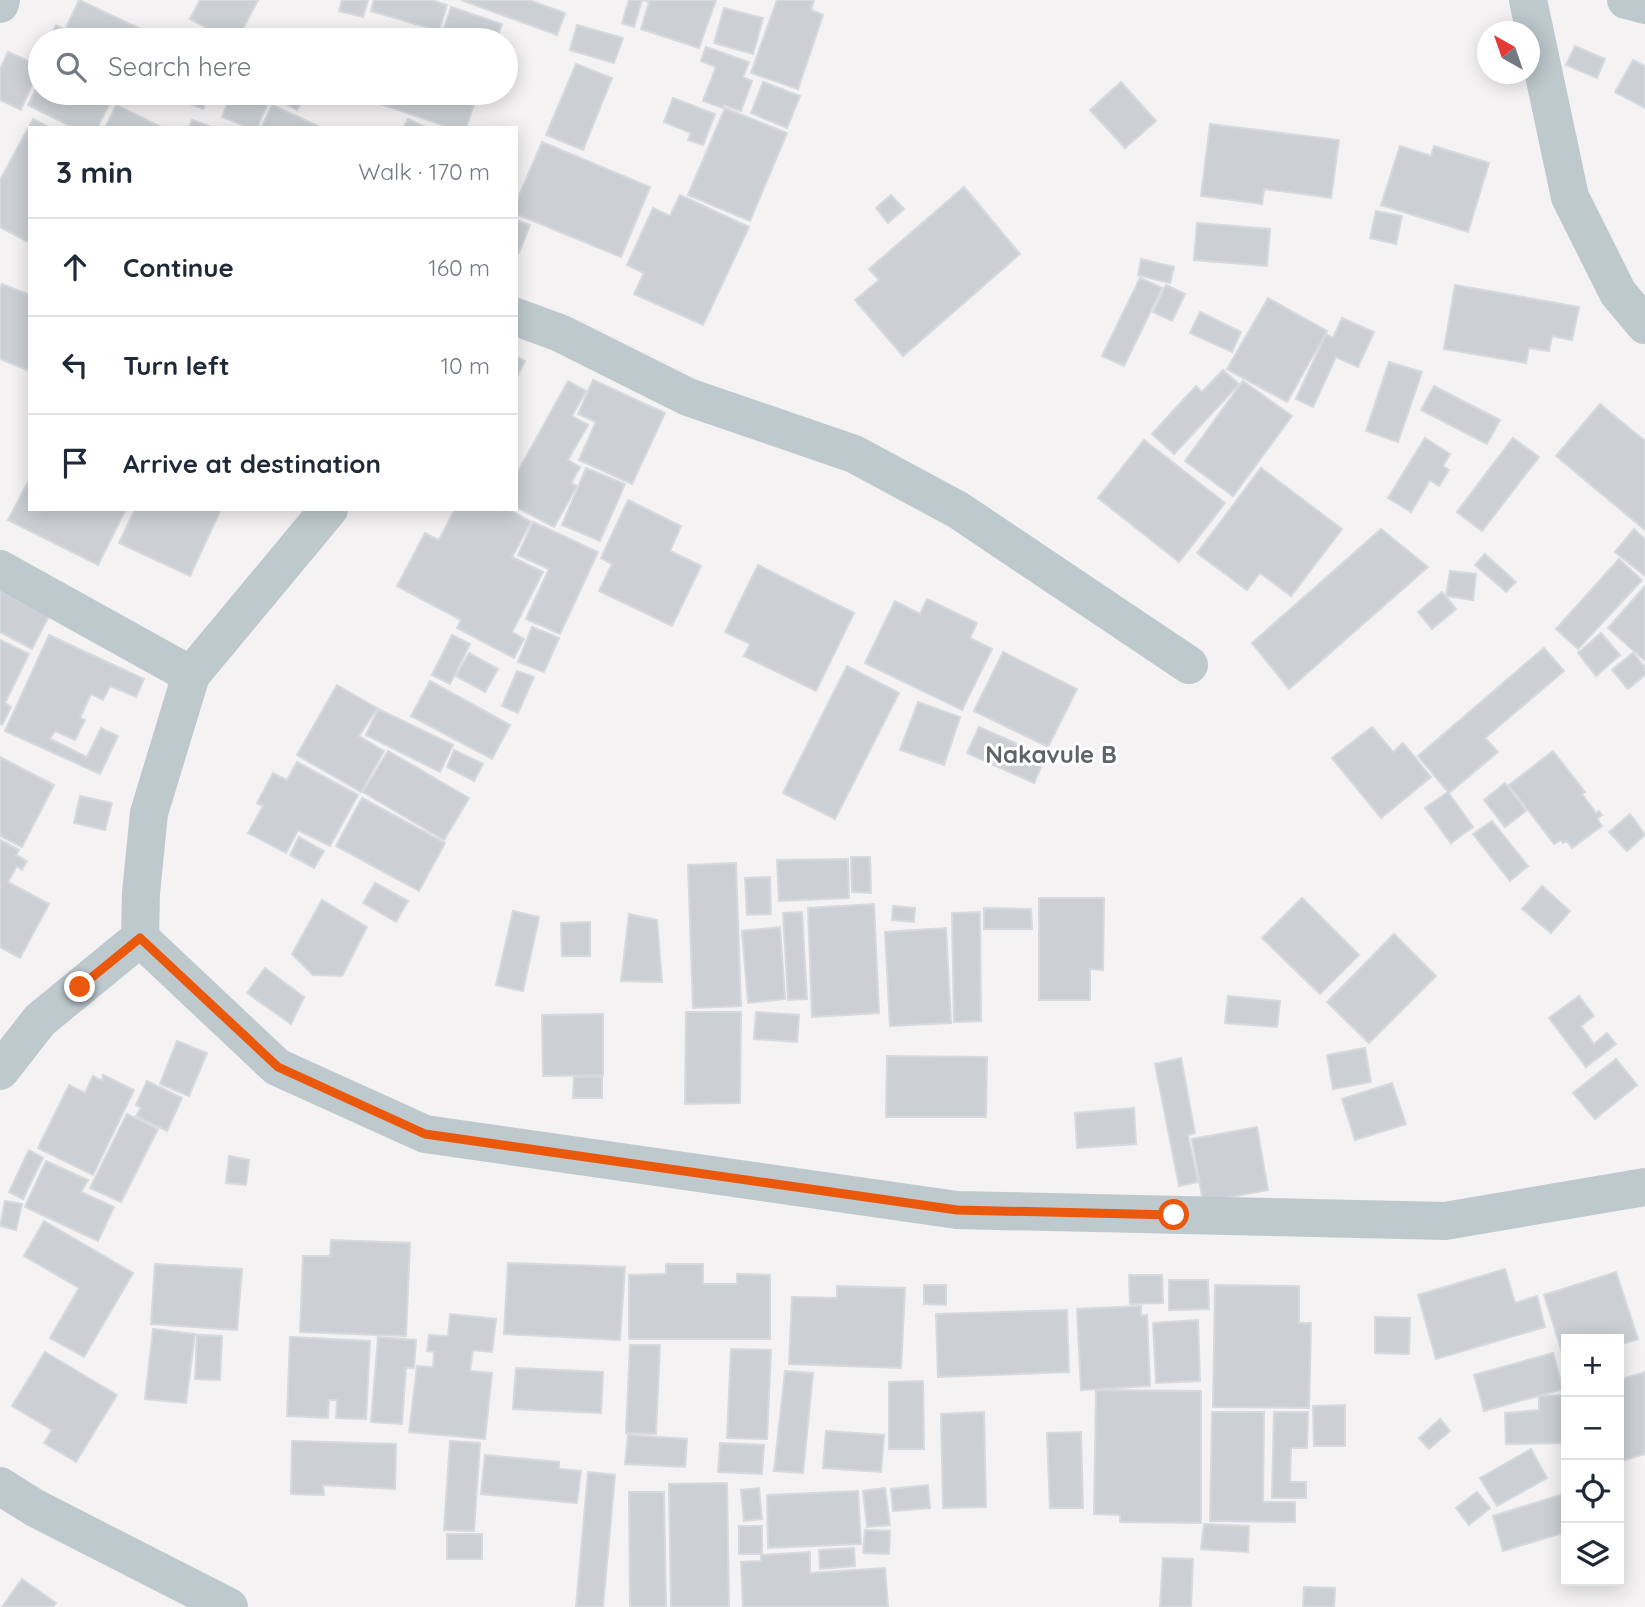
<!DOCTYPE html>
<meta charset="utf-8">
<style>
body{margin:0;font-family:Quicksand,sans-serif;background:#f2f2f3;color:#1f2937}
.controls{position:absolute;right:21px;bottom:21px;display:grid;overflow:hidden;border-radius:0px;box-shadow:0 4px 18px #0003}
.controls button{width:63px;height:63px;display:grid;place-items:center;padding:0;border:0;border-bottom:2px solid #e0e1e3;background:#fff;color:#1f2937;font:35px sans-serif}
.compass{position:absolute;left:1477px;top:21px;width:63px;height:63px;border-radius:50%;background:#fff;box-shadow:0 4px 18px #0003;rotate:320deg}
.stop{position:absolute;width:21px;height:21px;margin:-16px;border:5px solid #ea580c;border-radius:50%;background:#fff}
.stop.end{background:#ea580c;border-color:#fff;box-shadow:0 2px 7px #0008}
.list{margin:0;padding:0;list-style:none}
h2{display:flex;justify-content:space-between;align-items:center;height:91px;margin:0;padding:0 28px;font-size:30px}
h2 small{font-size:23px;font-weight:400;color:#747a83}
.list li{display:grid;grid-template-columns:46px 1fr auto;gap:21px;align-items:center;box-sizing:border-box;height:98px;padding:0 28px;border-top:2px solid #e0e1e3}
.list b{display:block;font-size:26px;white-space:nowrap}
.list em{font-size:23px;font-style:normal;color:#747a83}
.icon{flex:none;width:38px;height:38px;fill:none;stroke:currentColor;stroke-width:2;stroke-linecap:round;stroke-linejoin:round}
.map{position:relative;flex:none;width:1645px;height:1607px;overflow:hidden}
.search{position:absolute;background:#fff;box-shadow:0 4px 18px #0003;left:28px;top:28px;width:490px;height:77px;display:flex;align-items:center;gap:18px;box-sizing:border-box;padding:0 24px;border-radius:38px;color:#747a83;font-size:26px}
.panel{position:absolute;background:#fff;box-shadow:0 4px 18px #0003;left:28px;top:126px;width:490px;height:385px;border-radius:0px}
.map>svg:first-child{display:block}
</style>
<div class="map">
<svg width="1645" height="1607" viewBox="0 0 1645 1607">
<rect width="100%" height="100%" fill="#f4f2f2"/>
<g fill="#ccd0d4" stroke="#d6d9dd" stroke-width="2">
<polygon points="79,0 145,31 140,40 49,40 56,25 65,30"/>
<polygon points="200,0 258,0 237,40 231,40 190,19"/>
<polygon points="342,0 368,0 363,17 339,11"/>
<polygon points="374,0 431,0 447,5 439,31 371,11"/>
<polygon points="461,0 529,0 565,13 557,35"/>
<polygon points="629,0 642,0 634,27 622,23"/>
<polygon points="643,0 716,0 699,48 641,29 649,2"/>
<polygon points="777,0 814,0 811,10 823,15 798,89 751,73"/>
<polygon points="451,7 502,24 496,40 440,40"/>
<polygon points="724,8 763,18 753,54 714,43"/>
<polygon points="577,25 623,38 614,63 570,50"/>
<polygon points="1575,46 1605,59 1597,78 1566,65"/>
<polygon points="706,47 749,62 743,77 752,81 741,111 724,105 723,108 703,101 716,67 701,61"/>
<polygon points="8,52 40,66 21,110 0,100 0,69"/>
<polygon points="1633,60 1645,66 1645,108 1615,92"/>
<polygon points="576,64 612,78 583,150 546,135"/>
<polygon points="40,81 40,93 115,93 97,128 74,128 28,105"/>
<polygon points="763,82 800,96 787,128 751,113"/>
<polygon points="1121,82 1156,121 1125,148 1090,110"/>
<polygon points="161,93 210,93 203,109"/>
<polygon points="232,93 242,93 268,103 257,128 250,128 222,117"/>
<polygon points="283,93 306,93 297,110 279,100"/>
<polygon points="378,93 478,93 466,128 451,128 375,102"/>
<polygon points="673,98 715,114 703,145 688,140 691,133 664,122"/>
<polygon points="116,105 163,128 105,128"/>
<polygon points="272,105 322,128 261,128"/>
<polygon points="725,108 787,133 750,221 688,195"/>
<polygon points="33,119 50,128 30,128 30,243 0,227 0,180"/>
<polygon points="408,119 427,128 403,128"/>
<polygon points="192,120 214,128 189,128"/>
<polygon points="1210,124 1339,140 1331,198 1264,189 1262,204 1201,196"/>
<polygon points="542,142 650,187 621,257 516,214 516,203"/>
<polygon points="1400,146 1431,156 1434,146 1489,163 1468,232 1381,205"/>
<polygon points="964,187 1020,254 903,356 855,300 879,280 869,269"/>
<polygon points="680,195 749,227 703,325 634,294 644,273 627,265 653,208 670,216"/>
<polygon points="891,195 904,209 888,223 876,208"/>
<polygon points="1376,211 1402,216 1396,244 1370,238"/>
<polygon points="516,220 530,225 519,253 516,252"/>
<polygon points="1197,223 1270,229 1267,266 1194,260"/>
<polygon points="1141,259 1174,267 1170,283 1138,275"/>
<polygon points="1140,278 1162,288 1124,366 1102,356"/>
<polygon points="2,284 30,295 30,365 27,370 0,359 0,289"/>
<polygon points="1166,285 1185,294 1172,321 1153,312"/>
<polygon points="1455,285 1579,307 1572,340 1552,336 1549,351 1529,348 1526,363 1444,349"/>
<polygon points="1268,298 1327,331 1287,402 1227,369"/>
<polygon points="1200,312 1241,332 1232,352 1190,333"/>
<polygon points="1342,318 1374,332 1358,367 1336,357 1313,407 1296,399 1326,334 1333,338"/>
<polygon points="516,356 525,361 516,379"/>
<polygon points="1389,362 1422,372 1398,442 1366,431"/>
<polygon points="1223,370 1239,384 1174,454 1152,434 1196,386 1202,392"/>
<polygon points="593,380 665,413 632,484 579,460 596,422 578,414"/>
<polygon points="568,381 586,391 572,416 588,425 568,460 580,467 571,483 577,486 554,527 516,507 516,475"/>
<polygon points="1243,381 1292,416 1233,496 1185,461"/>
<polygon points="1434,386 1500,420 1487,444 1421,410"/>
<polygon points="1600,404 1645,441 1645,530 1556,456"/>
<polygon points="1425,438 1450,454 1443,466 1449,470 1439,486 1430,480 1411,512 1388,498"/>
<polygon points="1513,438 1539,457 1482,531 1457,512"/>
<polygon points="1144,440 1225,503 1179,562 1098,498"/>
<polygon points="586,468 625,484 600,541 562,525"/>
<polygon points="1261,468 1342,529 1291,596 1260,573 1247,590 1197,553"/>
<polygon points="30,478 30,509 126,509 98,565 8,520"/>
<polygon points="628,500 681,526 670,551 701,566 672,626 599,591 612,564 601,558"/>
<polygon points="135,509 221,509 190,576 119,543"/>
<polygon points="455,509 508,509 531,522 512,557 543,572 512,632 524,639 514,658 457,628 461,620 397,586 425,533 439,540"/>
<polygon points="533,522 598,552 560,634 526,619 549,569 518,555"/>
<polygon points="1381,529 1428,567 1289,689 1252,643"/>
<polygon points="1634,529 1645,539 1645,576 1615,552"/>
<polygon points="1485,554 1516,582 1506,592 1475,565"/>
<polygon points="1619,559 1642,580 1578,649 1556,629"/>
<polygon points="758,565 854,613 816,691 744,656 750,644 725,632"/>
<polygon points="1450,571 1476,574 1473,600 1446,596"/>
<polygon points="1645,586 1645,661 1608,628"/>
<polygon points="0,591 49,616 32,649 0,632"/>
<polygon points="1442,592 1456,609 1432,629 1418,612"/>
<polygon points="927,599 977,623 970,638 992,649 962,710 865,663 895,601 920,614"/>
<polygon points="532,627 559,638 544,672 518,662"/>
<polygon points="1601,633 1620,655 1596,676 1578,653"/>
<polygon points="49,635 144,679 136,697 110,686 103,700 91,694 80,718 85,720 75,740 55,731 50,739 87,757 101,728 118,736 100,774 5,731"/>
<polygon points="452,635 470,644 450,684 432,675"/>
<polygon points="0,640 29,654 5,703 11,707 2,725 0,724"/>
<polygon points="1544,648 1564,671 1485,738 1498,752 1449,793 1418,756"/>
<polygon points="1003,652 1077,689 1048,747 974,711"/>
<polygon points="469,653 498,669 485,692 456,676"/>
<polygon points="1633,653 1645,667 1645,675 1628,689 1612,670"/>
<polygon points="847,666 899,693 835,819 783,793"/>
<polygon points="517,671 534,677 518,713 502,706"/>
<polygon points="430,681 510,725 492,759 411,716"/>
<polygon points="337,685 377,708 359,736 384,751 361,792 297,755"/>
<polygon points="918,702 960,717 944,765 900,750"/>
<polygon points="378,709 453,745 440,772 366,735"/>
<polygon points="979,727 1046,757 1034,783 967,753"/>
<polygon points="1372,727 1393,752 1403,743 1431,777 1381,818 1332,758"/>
<polygon points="454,750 483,764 474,781 447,767"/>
<polygon points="388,751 469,798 444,840 363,792"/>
<polygon points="1553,751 1585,792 1582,794 1596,813 1599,811 1602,815 1597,819 1602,826 1572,848 1567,841 1563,843 1561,840 1554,844 1509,785"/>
<polygon points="0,757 54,785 22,847 0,836"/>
<polygon points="297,762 358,795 330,846 298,830 286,853 248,833 263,806 257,803 273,773 287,780"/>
<polygon points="1505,783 1526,811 1505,827 1484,800"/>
<polygon points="1448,792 1473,827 1451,843 1425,808"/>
<polygon points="80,796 112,803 105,830 74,823"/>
<polygon points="362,798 445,843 419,891 336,846"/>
<polygon points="1630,814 1645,835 1627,851 1609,832"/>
<polygon points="1492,821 1528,866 1510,881 1473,834"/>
<polygon points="299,837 324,851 314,868 290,855"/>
<polygon points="0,840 19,850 16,855 27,861 22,870 17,866 8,882 49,904 20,958 0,947"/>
<polygon points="851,857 870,857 871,893 852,892"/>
<polygon points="848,859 849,898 779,901 777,860"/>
<polygon points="736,863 741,1006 693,1008 688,865"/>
<polygon points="770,877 771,914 747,915 745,878"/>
<polygon points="375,883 408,901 396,922 363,903"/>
<polygon points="1542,886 1570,911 1551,933 1522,909"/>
<polygon points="1039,898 1104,898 1103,970 1090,969 1090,1000 1039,1000"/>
<polygon points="1302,898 1359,955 1320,994 1262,938"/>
<polygon points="322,900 367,927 342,976 313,975 292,954"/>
<polygon points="874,904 879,1013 812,1017 808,908"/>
<polygon points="893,906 915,908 914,922 892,920"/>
<polygon points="984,908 1031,909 1032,929 984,929"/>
<polygon points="513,911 539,917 523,991 496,985"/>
<polygon points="802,912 807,999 788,1000 783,913"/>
<polygon points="980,912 981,1021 954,1022 952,913"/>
<polygon points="629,914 657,920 662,982 621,981"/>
<polygon points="590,922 590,956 562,956 561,923"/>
<polygon points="780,927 785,999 748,1003 742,931"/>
<polygon points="946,928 951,1023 890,1026 885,932"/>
<polygon points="1394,934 1436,976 1369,1043 1327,1002"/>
<polygon points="265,968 304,997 291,1024 247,993"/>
<polygon points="1228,996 1280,1001 1277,1027 1225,1023"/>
<polygon points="1579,996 1594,1016 1581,1026 1594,1044 1607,1033 1616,1044 1586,1067 1549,1018"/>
<polygon points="686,1012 741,1012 740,1103 685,1104"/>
<polygon points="756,1012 799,1015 797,1042 754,1039"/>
<polygon points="603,1014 603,1075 543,1076 542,1015"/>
<polygon points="177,1041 207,1053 189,1096 160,1084"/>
<polygon points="1365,1048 1371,1082 1333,1089 1327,1055"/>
<polygon points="887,1056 987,1057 986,1117 886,1117"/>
<polygon points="1181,1058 1195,1133 1188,1135 1198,1182 1179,1186 1155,1064"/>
<polygon points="1616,1059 1637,1085 1595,1119 1573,1093"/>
<polygon points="103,1075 134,1090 93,1175 38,1148 69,1085 85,1093 93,1076 102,1081"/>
<polygon points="574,1077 602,1077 602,1098 573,1098"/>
<polygon points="147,1081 182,1098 167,1131 136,1116 141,1108 136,1105"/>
<polygon points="1392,1083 1406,1124 1355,1140 1342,1099"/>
<polygon points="1134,1108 1136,1144 1077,1148 1075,1113"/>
<polygon points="127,1114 158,1129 121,1202 90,1188"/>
<polygon points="1257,1127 1268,1190 1203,1202 1192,1139"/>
<polygon points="29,1150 43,1158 23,1199 9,1192"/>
<polygon points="229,1156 249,1160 246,1185 226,1183"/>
<polygon points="46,1161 88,1180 81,1192 114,1207 98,1241 25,1207"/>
<polygon points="5,1201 22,1204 16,1230 0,1226"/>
<polygon points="44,1221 133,1273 84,1357 50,1338 79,1288 24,1256"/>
<polygon points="331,1240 410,1243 406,1336 300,1332 303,1256 330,1256"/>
<polygon points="508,1263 625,1267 620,1340 504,1334"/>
<polygon points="155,1264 242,1269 237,1330 151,1324"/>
<polygon points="666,1264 703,1264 703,1284 737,1284 737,1274 770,1275 770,1339 629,1339 629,1275 666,1274"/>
<polygon points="1505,1269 1515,1303 1537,1296 1545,1327 1436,1359 1418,1295"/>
<polygon points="1616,1272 1638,1339 1619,1345 1619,1339 1566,1339 1566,1365 1544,1295"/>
<polygon points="1129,1275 1162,1275 1163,1303 1130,1304"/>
<polygon points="1169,1280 1208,1280 1209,1309 1169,1310"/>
<polygon points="924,1285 946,1285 946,1305 924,1304"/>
<polygon points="1215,1285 1299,1286 1299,1323 1311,1323 1309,1408 1213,1407"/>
<polygon points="837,1286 905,1288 901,1368 789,1364 792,1297 837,1298"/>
<polygon points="1141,1306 1141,1316 1147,1315 1150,1386 1081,1390 1077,1309"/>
<polygon points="1067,1310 1069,1372 938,1377 936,1314"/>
<polygon points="450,1314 496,1319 492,1352 473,1350 470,1371 492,1373 485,1439 409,1432 417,1366 433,1367 434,1352 427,1351 429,1335 448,1336"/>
<polygon points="1375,1317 1410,1318 1409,1354 1375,1353"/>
<polygon points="1198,1320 1200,1381 1156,1383 1153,1323"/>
<polygon points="153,1329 195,1334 186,1403 145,1399"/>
<polygon points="197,1335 222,1336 220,1380 195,1379"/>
<polygon points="290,1337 370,1341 366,1419 336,1418 337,1400 329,1400 328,1418 287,1416"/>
<polygon points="378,1337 416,1340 414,1368 406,1368 402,1424 371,1422"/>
<polygon points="630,1345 660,1345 656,1434 626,1433"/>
<polygon points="731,1349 771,1350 767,1439 727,1438"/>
<polygon points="45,1352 117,1395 76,1462 44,1443 52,1430 12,1406"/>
<polygon points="1553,1353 1563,1389 1484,1411 1474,1375"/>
<polygon points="516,1368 603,1372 601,1413 513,1409"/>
<polygon points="785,1371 813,1373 803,1473 774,1471"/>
<polygon points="1645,1372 1645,1454 1619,1462 1619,1380"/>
<polygon points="923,1381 924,1449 889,1449 889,1382"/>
<polygon points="1096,1390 1201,1391 1201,1523 1120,1522 1120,1515 1094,1514"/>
<polygon points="1566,1395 1566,1443 1506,1444 1505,1413 1539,1410 1539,1396"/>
<polygon points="1345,1405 1345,1446 1314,1446 1313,1406"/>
<polygon points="984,1412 986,1507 943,1508 941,1414"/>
<polygon points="1212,1412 1264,1412 1263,1502 1295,1502 1295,1522 1210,1521"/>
<polygon points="1274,1412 1308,1412 1307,1448 1291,1448 1290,1482 1306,1482 1306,1498 1272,1498"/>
<polygon points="1440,1419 1450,1431 1429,1449 1419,1438"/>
<polygon points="826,1431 884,1435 881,1472 823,1468"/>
<polygon points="1081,1432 1083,1508 1050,1508 1047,1433"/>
<polygon points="628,1435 687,1439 685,1467 625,1464"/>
<polygon points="292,1441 396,1444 395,1489 323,1485 324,1495 291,1494"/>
<polygon points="450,1441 480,1443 474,1531 444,1530"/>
<polygon points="720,1443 764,1445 762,1474 718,1472"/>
<polygon points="1531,1449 1547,1478 1497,1506 1480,1478"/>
<polygon points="485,1455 559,1462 559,1469 581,1471 577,1503 481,1494"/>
<polygon points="588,1472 615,1475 603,1607 576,1607"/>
<polygon points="727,1483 729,1607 671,1607 669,1484"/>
<polygon points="928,1485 930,1508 893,1511 891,1489"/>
<polygon points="759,1488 762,1519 744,1521 741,1490"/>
<polygon points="885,1488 890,1525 867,1527 863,1491"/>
<polygon points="858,1491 861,1544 768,1548 767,1495"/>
<polygon points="629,1492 664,1492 666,1607 630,1607"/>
<polygon points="1477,1492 1490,1508 1469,1525 1456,1508"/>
<polygon points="1566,1493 1566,1532 1503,1551 1493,1516"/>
<polygon points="1204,1524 1249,1526 1248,1552 1201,1549"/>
<rect x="739" y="1526" width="23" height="28"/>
<polygon points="865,1530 890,1531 889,1554 863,1553"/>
<rect x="447" y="1534" width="35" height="25"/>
<polygon points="854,1548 855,1566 820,1569 819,1550"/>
<polygon points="810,1552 810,1573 885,1568 888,1607 743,1607 741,1562 761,1561 761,1555"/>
<polygon points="1163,1558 1193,1559 1191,1607 1160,1607"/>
<polygon points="22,1579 56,1603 53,1607 2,1607"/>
<polygon points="1304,1587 1335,1588 1334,1607 1303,1607"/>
</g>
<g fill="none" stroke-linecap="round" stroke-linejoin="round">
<g stroke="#bec9ce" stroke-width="38">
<polyline points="1528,0 1570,197 1618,293 1645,325"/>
<polyline points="1626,0 1645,5"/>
<polyline points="0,4 1,0"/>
<polyline points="516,317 560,333 688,397 854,454 958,510 1189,665"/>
<polyline points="329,509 191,675 149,813 141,893 140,938 277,1067 425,1134 957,1210 1445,1221 1645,1187"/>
<polyline points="0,569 191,675"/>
<polyline points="0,1071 40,1020 140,938"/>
<polyline points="0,1486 35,1508 229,1607"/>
</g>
</g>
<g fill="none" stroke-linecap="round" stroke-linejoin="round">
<polyline stroke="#ea580c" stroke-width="9" points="80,987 140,938 278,1067 425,1134 957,1210 1174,1215"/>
</g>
<g text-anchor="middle" stroke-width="6" stroke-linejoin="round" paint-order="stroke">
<g font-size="24" font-weight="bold" fill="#5e6467" stroke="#fff">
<text x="1051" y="763">Nakavule B</text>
</g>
</g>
</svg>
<div class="controls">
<button>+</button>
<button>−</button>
<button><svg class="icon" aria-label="locate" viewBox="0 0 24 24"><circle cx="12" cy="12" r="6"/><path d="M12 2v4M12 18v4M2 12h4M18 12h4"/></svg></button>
<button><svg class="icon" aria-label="layers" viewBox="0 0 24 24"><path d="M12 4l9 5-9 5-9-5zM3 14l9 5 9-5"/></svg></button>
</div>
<svg class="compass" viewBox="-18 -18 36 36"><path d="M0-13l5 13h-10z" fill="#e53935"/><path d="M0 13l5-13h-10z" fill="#747a83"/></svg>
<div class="stop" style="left:1174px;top:1215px"></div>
<div class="stop end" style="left:80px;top:987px"></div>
<div class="search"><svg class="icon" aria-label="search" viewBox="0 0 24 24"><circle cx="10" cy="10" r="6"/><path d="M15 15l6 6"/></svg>Search here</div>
<section class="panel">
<h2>3 min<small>Walk · 170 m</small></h2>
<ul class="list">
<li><svg class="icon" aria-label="ahead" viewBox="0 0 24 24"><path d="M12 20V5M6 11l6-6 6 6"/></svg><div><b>Continue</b></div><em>160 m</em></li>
<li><svg class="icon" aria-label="left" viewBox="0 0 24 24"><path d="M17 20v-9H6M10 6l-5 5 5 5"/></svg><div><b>Turn left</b></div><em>10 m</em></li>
<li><svg class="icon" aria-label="arrive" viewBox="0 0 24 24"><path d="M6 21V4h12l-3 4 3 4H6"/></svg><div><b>Arrive at destination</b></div></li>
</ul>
</section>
</div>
